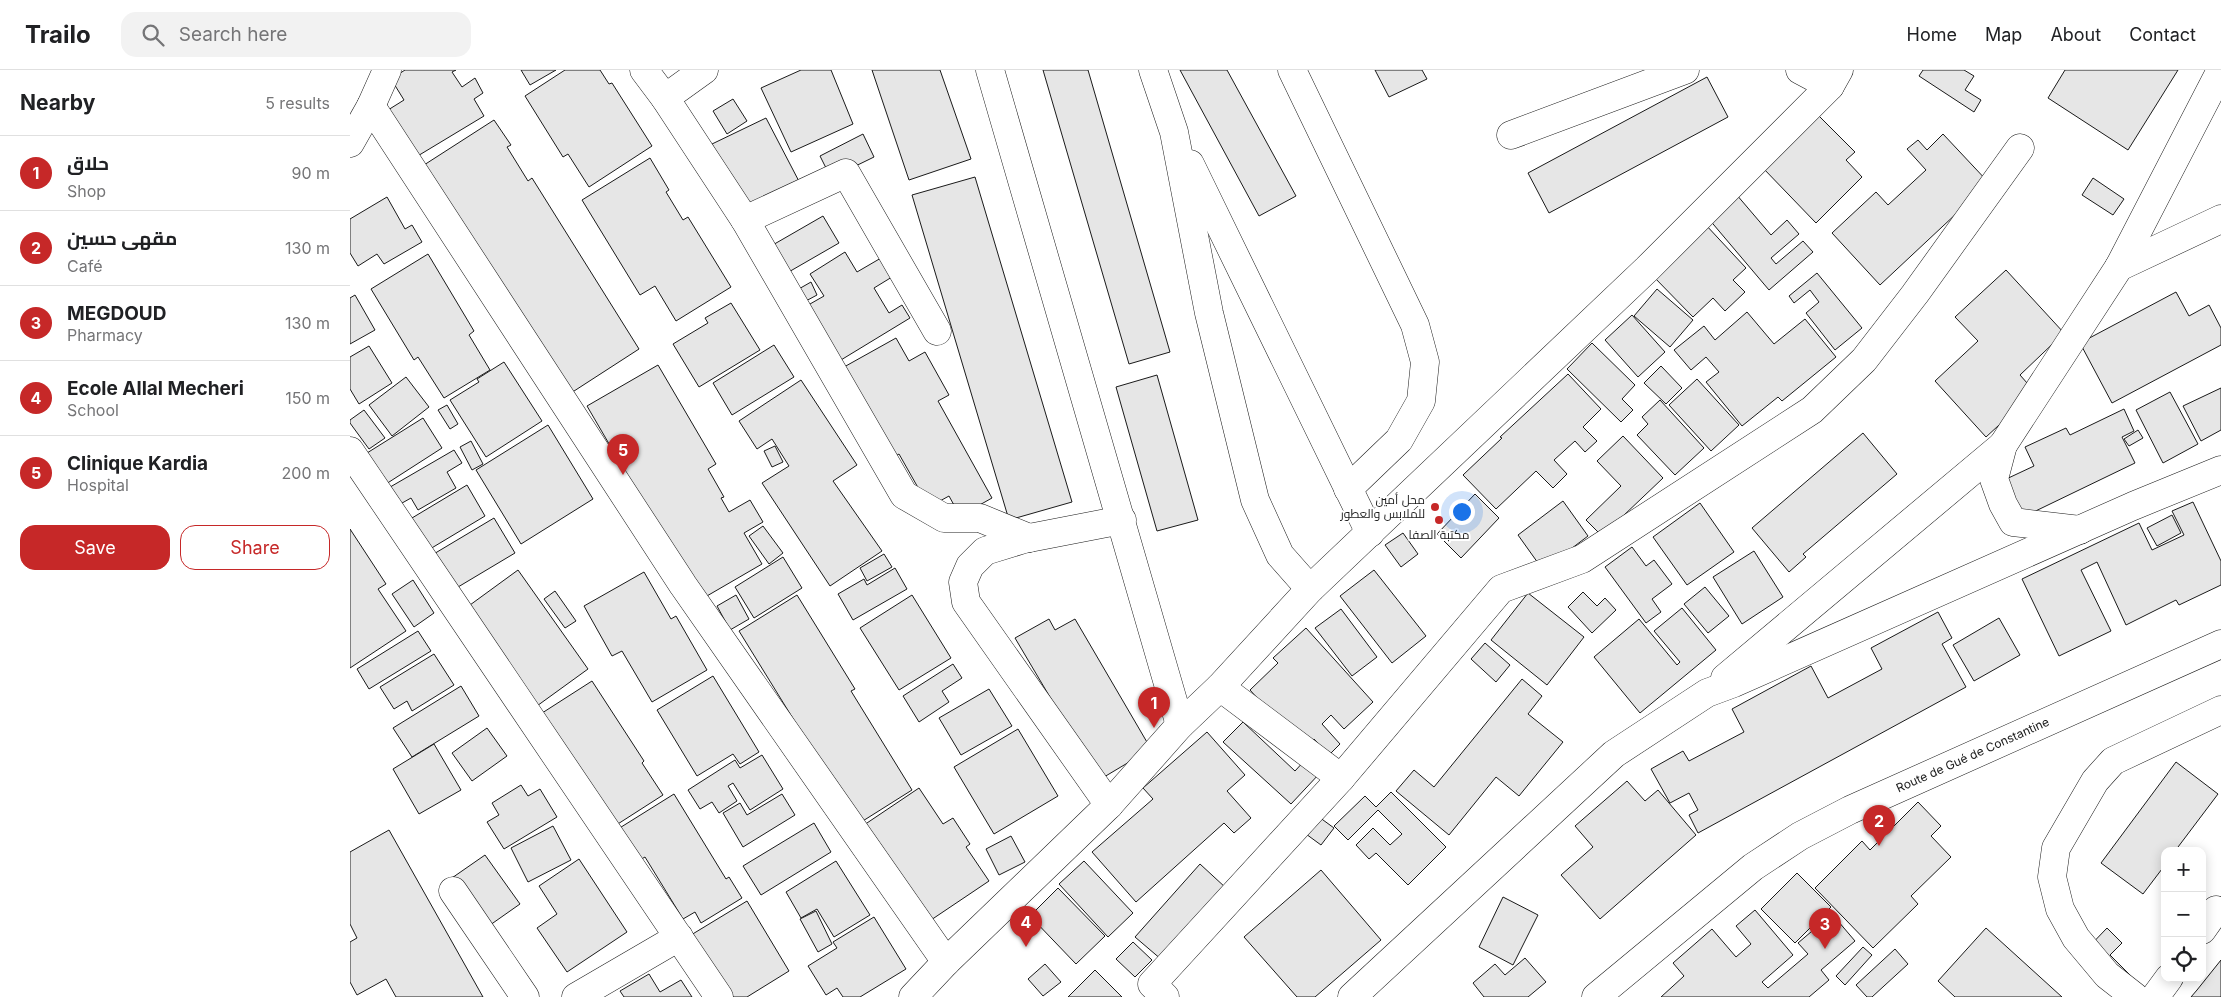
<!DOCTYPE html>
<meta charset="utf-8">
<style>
body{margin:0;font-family:Inter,Cairo,sans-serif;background:#f2f2f2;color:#202124}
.controls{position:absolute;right:15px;bottom:15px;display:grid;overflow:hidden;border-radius:10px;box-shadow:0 2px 12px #0003}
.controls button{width:45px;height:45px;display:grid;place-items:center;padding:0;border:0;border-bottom:1px solid #e0e0e0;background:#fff;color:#202124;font:25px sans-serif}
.you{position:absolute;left:1111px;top:441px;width:18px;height:18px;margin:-12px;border:4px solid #fff;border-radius:50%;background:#1a73e8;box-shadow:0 0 0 8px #1a73e833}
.badge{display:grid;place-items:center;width:32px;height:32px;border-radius:50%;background:#c62828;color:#fff;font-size:16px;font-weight:700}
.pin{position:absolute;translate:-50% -41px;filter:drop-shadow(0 1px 2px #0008)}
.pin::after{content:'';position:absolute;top:26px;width:18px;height:15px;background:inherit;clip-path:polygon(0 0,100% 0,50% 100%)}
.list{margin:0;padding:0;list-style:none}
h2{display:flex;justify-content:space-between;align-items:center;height:65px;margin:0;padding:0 20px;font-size:21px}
h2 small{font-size:16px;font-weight:400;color:#757577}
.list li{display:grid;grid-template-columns:32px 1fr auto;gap:15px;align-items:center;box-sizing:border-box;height:75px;padding:0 20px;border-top:1px solid #e0e0e0}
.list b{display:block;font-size:19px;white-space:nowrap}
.list p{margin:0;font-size:16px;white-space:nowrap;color:#757577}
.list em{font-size:16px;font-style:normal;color:#757577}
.actions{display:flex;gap:10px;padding:15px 20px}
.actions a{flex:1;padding:11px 0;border:1px solid #c62828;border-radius:15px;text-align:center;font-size:18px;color:#c62828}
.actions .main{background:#c62828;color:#fff}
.icon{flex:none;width:28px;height:28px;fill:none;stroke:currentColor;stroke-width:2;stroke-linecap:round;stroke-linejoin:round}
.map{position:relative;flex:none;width:1871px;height:927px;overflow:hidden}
header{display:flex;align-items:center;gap:30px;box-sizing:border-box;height:70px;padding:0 25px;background:#fff;border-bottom:1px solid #e0e0e0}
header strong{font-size:24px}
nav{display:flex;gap:28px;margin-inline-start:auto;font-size:18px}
.search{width:350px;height:45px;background:#f2f2f2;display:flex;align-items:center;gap:12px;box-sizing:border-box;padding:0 18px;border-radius:15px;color:#757577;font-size:19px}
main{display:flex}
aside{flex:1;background:#fff}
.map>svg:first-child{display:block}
</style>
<header>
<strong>Trailo</strong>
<div class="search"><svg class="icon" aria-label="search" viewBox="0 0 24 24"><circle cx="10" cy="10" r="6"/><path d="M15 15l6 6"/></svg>Search here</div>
<nav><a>Home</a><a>Map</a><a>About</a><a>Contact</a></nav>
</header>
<main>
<aside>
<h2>Nearby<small>5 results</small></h2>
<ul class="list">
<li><span class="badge">1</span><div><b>حلاق</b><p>Shop</p></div><em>90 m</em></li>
<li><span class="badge">2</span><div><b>مقهى حسين</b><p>Café</p></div><em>130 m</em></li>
<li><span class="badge">3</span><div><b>MEGDOUD</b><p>Pharmacy</p></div><em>130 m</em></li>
<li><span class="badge">4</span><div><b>Ecole Allal Mecheri</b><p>School</p></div><em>150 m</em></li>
<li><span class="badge">5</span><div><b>Clinique Kardia</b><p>Hospital</p></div><em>200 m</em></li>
</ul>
<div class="actions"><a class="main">Save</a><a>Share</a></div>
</aside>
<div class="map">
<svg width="1871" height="927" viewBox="0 0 1871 927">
<rect width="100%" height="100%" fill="#fff"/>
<g fill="#e6e6e6" stroke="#1a1a1a">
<polygon points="55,0 106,0 102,2 112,17 125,8 133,23 124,29 134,46 66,87 38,40 54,30 41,9"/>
<polygon points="171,0 206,0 180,15"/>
<polygon points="215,0 250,0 259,14 262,13 302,76 239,117 218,84 213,87 175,26"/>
<polygon points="451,0 481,0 503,54 441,82 411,18"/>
<polygon points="522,0 590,0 621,89 559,110"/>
<polygon points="693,0 738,0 820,282 779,294"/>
<polygon points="830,0 877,0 946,126 909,146"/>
<polygon points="1025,0 1072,0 1077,9 1039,27"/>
<polygon points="1573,0 1614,0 1624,6 1615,20 1631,30 1624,42 1569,6"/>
<polygon points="1715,0 1828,0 1778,80 1698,28"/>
<polygon points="1357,7 1378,47 1199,143 1178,103"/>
<polygon points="383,29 397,51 377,64 363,41"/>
<polygon points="1466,43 1505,82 1496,90 1512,107 1466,153 1412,97"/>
<polygon points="416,48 453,119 396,146 362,74"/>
<polygon points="144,50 161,75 157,77 178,111 182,108 289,279 221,323 74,95"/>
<polygon points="513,64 524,87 481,108 470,86"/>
<polygon points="1593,64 1639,113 1530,215 1482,163 1526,122 1538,135 1576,100 1557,79 1568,70 1577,80"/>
<polygon points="300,88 319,120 316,122 333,150 338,147 381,217 326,251 305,216 290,225 232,130"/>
<polygon points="625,107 722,432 659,450 562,125"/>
<polygon points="1743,108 1774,129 1763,145 1732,125"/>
<polygon points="1386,124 1421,165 1437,150 1449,164 1421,188 1426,194 1453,171 1463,182 1419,220 1358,148"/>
<polygon points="37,127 55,159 62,155 72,172 34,194 27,184 8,196 0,183 0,149"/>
<polygon points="473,146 489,173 430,207 414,180"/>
<polygon points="1355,154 1396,198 1383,210 1395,222 1375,241 1363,228 1343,247 1302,205"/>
<polygon points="495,182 507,202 531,188 542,207 524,218 539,243 552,235 560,248 486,293 453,238 474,226 460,204"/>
<polygon points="78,184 124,261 119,265 140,300 94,328 68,287 64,290 21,219"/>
<polygon points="1656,200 1714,263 1670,305 1685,322 1636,367 1585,311 1628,271 1605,247"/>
<polygon points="1467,203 1512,258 1485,280 1456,243 1469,232 1460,220 1444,233 1439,226"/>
<polygon points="461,212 467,225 454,232 447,220"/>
<polygon points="1307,219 1343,250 1320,277 1284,246"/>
<polygon points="1826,222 1839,246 1859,235 1871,258 1871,275 1762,333 1730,273"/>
<polygon points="5,225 25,260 0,274 0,228"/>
<polygon points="381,233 410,280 349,317 323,274 358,253 355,248"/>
<polygon points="1397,242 1424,274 1455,249 1486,287 1432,331 1428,327 1392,356 1356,312 1369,302 1356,287 1341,300 1324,280 1354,256 1365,270"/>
<polygon points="1282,245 1315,282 1288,307 1255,270"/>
<polygon points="546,268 559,291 575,282 599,325 588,331 642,428 610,446 599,426 579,437 549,384 544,387 494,297"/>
<polygon points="1242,273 1285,315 1272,329 1283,340 1271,352 1217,299"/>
<polygon points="424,275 444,307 382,345 363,313"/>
<polygon points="19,276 42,313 9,334 0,319 0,287"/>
<polygon points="154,292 192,351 136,387 100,330 129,312 127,309"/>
<polygon points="308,295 366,394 358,399 374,427 371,428 379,442 400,430 413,452 394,463 412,494 350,530 237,336"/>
<polygon points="1311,296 1332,318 1316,334 1294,313"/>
<polygon points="1218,304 1251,339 1233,357 1247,371 1235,382 1225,371 1204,390 1217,404 1203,418 1186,401 1146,439 1113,405 1152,368 1150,367"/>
<polygon points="807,305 848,450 807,461 766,317"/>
<polygon points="56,307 79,337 42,366 19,335"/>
<polygon points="1347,309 1389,355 1361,381 1319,335"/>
<polygon points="451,310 507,395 483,411 532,481 480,516 412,413 439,396 422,369 407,379 389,351"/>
<polygon points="1871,318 1871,360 1851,371 1833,336"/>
<polygon points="1820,322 1848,374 1813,393 1786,340"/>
<polygon points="1310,330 1354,378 1325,405 1287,365 1298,354 1292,347"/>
<polygon points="97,335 108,354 100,359 88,340"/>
<polygon points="1774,339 1784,361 1772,367 1785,393 1669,449 1652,411 1684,396 1675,377 1716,358 1720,365"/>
<polygon points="14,340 35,368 19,379 0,353 0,350"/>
<polygon points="73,348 92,378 36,414 17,383"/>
<polygon points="198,355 243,429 171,474 126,400"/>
<polygon points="1788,360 1793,368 1779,376 1774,369"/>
<polygon points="1513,363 1547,404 1453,484 1456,487 1439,502 1402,458"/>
<polygon points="1273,366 1313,408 1252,466 1236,450 1271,416 1247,391"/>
<polygon points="121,371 133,394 122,400 110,377"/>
<polygon points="425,376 433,392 422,397 414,381"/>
<polygon points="104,380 112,393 97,402 106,418 68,440 61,428 45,437 35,420"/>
<polygon points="117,415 135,446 70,485 52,454"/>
<polygon points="1125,424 1149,448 1111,488 1087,464"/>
<polygon points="1213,431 1238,466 1193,500 1168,465"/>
<polygon points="1843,432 1871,491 1871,515 1829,535 1826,530 1776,555 1747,492 1731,500 1761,561 1709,586 1672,509 1789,453 1802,480 1834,465 1822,441"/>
<polygon points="1350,433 1384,482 1337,515 1303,467"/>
<polygon points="1822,445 1831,463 1807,476 1797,458"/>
<polygon points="144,448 165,483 98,523 77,488"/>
<polygon points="413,456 433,483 419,494 399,466"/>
<polygon points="0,459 36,514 28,519 56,561 0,598"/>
<polygon points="1053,463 1068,484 1051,497 1035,475"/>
<polygon points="1282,477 1296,496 1304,490 1322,514 1302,529 1311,542 1296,553 1255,497"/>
<polygon points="1404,481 1433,527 1392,554 1363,507"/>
<polygon points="534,484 542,497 517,511 510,498"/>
<polygon points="433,487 452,518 404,548 385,517"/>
<polygon points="545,498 557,519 503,550 488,524 514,509 517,515"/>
<polygon points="168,500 238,599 180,641 109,543"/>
<polygon points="1024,500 1076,566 1042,593 990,526"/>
<polygon points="294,502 321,549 326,546 357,600 302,632 272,581 262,586 234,536"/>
<polygon points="63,510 84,543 64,557 42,524"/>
<polygon points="1355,517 1379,546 1358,563 1334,534"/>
<polygon points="205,521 226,551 215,558 194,529"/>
<polygon points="1233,522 1247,536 1255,528 1266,540 1242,563 1218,537"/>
<polygon points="1178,523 1234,567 1197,615 1141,570"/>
<polygon points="386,525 399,549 380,560 367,536"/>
<polygon points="447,525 505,619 501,621 562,720 508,754 389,561"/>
<polygon points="562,525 601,588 549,620 510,558"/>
<polygon points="1332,538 1366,580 1290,643 1244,587 1289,549 1327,595 1330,592 1304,561"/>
<polygon points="991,539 1027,587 1002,606 965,558"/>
<polygon points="1588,542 1602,568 1592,574 1616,617 1348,763 1339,745 1348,740 1339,723 1320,733 1301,699 1333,681 1339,691 1394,662 1382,639 1461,596 1478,628 1532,599 1521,578"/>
<polygon points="1649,548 1670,585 1624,611 1603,575"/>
<polygon points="699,549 705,560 725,549 801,679 749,710 665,568"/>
<polygon points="956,558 1023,632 994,659 981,645 972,654 990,674 979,685 964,669 953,679 900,620 928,593 923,588"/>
<polygon points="68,561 81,581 19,619 7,599"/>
<polygon points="1135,573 1160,595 1146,612 1121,589"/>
<polygon points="84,584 104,615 62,641 57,631 44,639 30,617"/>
<polygon points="603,594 612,608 592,621 599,632 569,652 553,626"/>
<polygon points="363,606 409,682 390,694 383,684 347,706 307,640"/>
<polygon points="1172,609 1192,626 1178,644 1213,672 1169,726 1146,707 1099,765 1046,721 1064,700 1084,717"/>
<polygon points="242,611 294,691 292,693 313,725 260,759 189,645"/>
<polygon points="111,616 129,646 62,687 43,658"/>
<polygon points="639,619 662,656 611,685 589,648"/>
<polygon points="893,652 945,701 956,689 970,703 941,734 873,672"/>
<polygon points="137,658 157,686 122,711 102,683"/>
<polygon points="668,659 708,726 644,764 604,697"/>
<polygon points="857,662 895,705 877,721 901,748 884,763 874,753 786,832 742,782 803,729 793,718"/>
<polygon points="84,674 111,720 69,744 43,699"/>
<polygon points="412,685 433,719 400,740 383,713 378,716 387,731 369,743 362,732 350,739 338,720 385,690 390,698"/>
<polygon points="1826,692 1868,724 1825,781 1815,781 1815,795 1793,824 1751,793"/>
<polygon points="1277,711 1295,731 1308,720 1346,765 1250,849 1211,805 1243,777 1225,756"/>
<polygon points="171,715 178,726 190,719 207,747 154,779 137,752 149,745 142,733"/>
<polygon points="569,718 593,754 603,748 620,774 616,777 639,811 578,852 514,755"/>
<polygon points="1041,722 1096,777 1058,815 1026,783 1019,789 1006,775 1023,758 1040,775 1052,764 1028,740 998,770 984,756 1015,726 1026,737"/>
<polygon points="324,724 376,809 379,807 392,828 351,853 345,842 333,849 295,787 288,791 268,759"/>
<polygon points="432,724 445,745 393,777 373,743 390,733 397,745"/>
<polygon points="1568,732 1591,756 1581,766 1601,787 1561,826 1568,834 1523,878 1465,818 1512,771 1520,780"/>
<polygon points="969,747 984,758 971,775 956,764"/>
<polygon points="464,753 481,782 411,825 393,796"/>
<polygon points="203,756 221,790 178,812 161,778"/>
<polygon points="39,760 133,927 46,927 36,909 7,925 0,912 0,872 7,868 0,854 0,782"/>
<polygon points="661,766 675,792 649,805 636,779"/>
<polygon points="135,785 170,834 133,860 99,810"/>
<polygon points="229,789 277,862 217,902 187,858 207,844 189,816"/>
<polygon points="486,791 520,845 484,867 467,839 451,848 436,822"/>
<polygon points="734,791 783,843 758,867 709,814"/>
<polygon points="850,794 876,818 812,890 785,867"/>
<polygon points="971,800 1031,870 965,927 947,927 894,867"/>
<polygon points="1447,803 1481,837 1445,873 1411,839"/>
<polygon points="708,818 755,866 726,894 680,846"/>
<polygon points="1153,827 1188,845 1163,895 1129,877"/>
<polygon points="397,831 439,901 397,927 383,927 341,865"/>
<polygon points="1405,840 1443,885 1412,912 1418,918 1458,884 1448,873 1482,844 1505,871 1471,900 1479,910 1459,927 1311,927 1334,906 1323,893 1362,859 1386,887 1401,874 1386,856"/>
<polygon points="466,841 482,874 468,882 450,849"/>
<polygon points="524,847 556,899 510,927 493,927 487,918 476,925 458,896 487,878 483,872"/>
<polygon points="1636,858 1712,927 1605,927 1588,911"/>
<polygon points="1757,858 1772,873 1760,885 1787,912 1733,883"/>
<polygon points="783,872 802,890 785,907 766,889"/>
<polygon points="1513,877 1522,885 1495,915 1486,906"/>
<polygon points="1545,879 1558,894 1522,927 1517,927 1506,915"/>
<polygon points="1175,888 1196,912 1178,927 1134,927 1123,913 1145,894 1155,905"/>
<polygon points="1871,890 1871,927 1841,927 1847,920"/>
<polygon points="695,894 711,912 693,926 678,909"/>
<polygon points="745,900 772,927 718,927"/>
<polygon points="299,904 310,922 331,910 342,927 274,927 270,921"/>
</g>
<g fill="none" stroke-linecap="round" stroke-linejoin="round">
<g stroke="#1a1a1a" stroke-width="29">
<g id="minor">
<polyline points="294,0 315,28 395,150 554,425 594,448 630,448 679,468"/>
<polyline points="640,0 830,655"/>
<polyline points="803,0 824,62 859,243 905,430 930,485 960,519"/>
<polyline points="942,0 1065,255 1075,292 1071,331 1049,370 998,419"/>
<polyline points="1450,0 1480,16"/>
<polyline points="315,28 354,0"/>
<polyline points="21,36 333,515 596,892"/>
<polyline points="1161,65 1335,0"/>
<polyline points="0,73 21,36 37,0"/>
<polyline points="840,94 1020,463"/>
<polyline points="395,150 496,103 587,261"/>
<polyline points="1769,197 1871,149"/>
<polyline points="0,381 369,927"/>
<polyline points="1730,460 1663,452 1653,434 1644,409 1653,375 1769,197 1871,0"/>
<polyline points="1375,608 1653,375"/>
<polyline points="870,617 991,708"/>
<polyline points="759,735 616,532 613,512 620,496 635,481 674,469 772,450"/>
<polyline points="103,821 175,927"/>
<polyline points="1852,860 1866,840"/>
<polyline points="226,927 329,867"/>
<polyline points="563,927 596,892 759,735 830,655 870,617 960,519 1297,199 1480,16 1489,0"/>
<polyline points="815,927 802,914 991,708 1151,519 1232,489 1462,340 1514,290 1565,224 1670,78"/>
<polyline points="1002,927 1264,684 1357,623 1384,613 1783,436 1871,400"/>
<polyline points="1785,927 1757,905 1726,868 1710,839 1702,807 1706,778 1745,711 1763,691 1871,640"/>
<polyline points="1805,927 1819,908"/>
</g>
</g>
<g stroke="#1a1a1a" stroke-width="29">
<g id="major">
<path id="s1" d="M 1246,927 L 1403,797 L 1450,766 L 1500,740 L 1871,574"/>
</g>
</g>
<use href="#minor" stroke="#fff" stroke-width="28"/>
<use href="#major" stroke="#fff" stroke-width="28"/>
</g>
<g fill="#c62828" stroke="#fff" stroke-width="2">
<circle cx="1085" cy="437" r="5"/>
<circle cx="1089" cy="450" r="5"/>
</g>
<g text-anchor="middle" stroke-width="4" stroke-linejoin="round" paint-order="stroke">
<g font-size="12" fill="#1a1a1a" stroke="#fff" text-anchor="end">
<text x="1075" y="434">محل أمين<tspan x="1075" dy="14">للملابس والعطور</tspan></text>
<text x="1089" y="469" text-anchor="middle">مكتبة الصفا</text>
</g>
<g font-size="12" fill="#1a1a1a" stroke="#fff">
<text dy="4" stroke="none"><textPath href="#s1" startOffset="451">Route de Gué de Constantine</textPath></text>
</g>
</g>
</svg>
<div class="controls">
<button>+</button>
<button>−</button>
<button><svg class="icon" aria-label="locate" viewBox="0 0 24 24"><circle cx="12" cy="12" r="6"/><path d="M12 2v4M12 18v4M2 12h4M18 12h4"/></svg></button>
</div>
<div class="you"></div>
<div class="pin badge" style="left:804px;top:658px">1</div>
<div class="pin badge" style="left:1529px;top:776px">2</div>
<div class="pin badge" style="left:1475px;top:879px">3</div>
<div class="pin badge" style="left:676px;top:877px">4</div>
<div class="pin badge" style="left:273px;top:405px">5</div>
</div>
</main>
